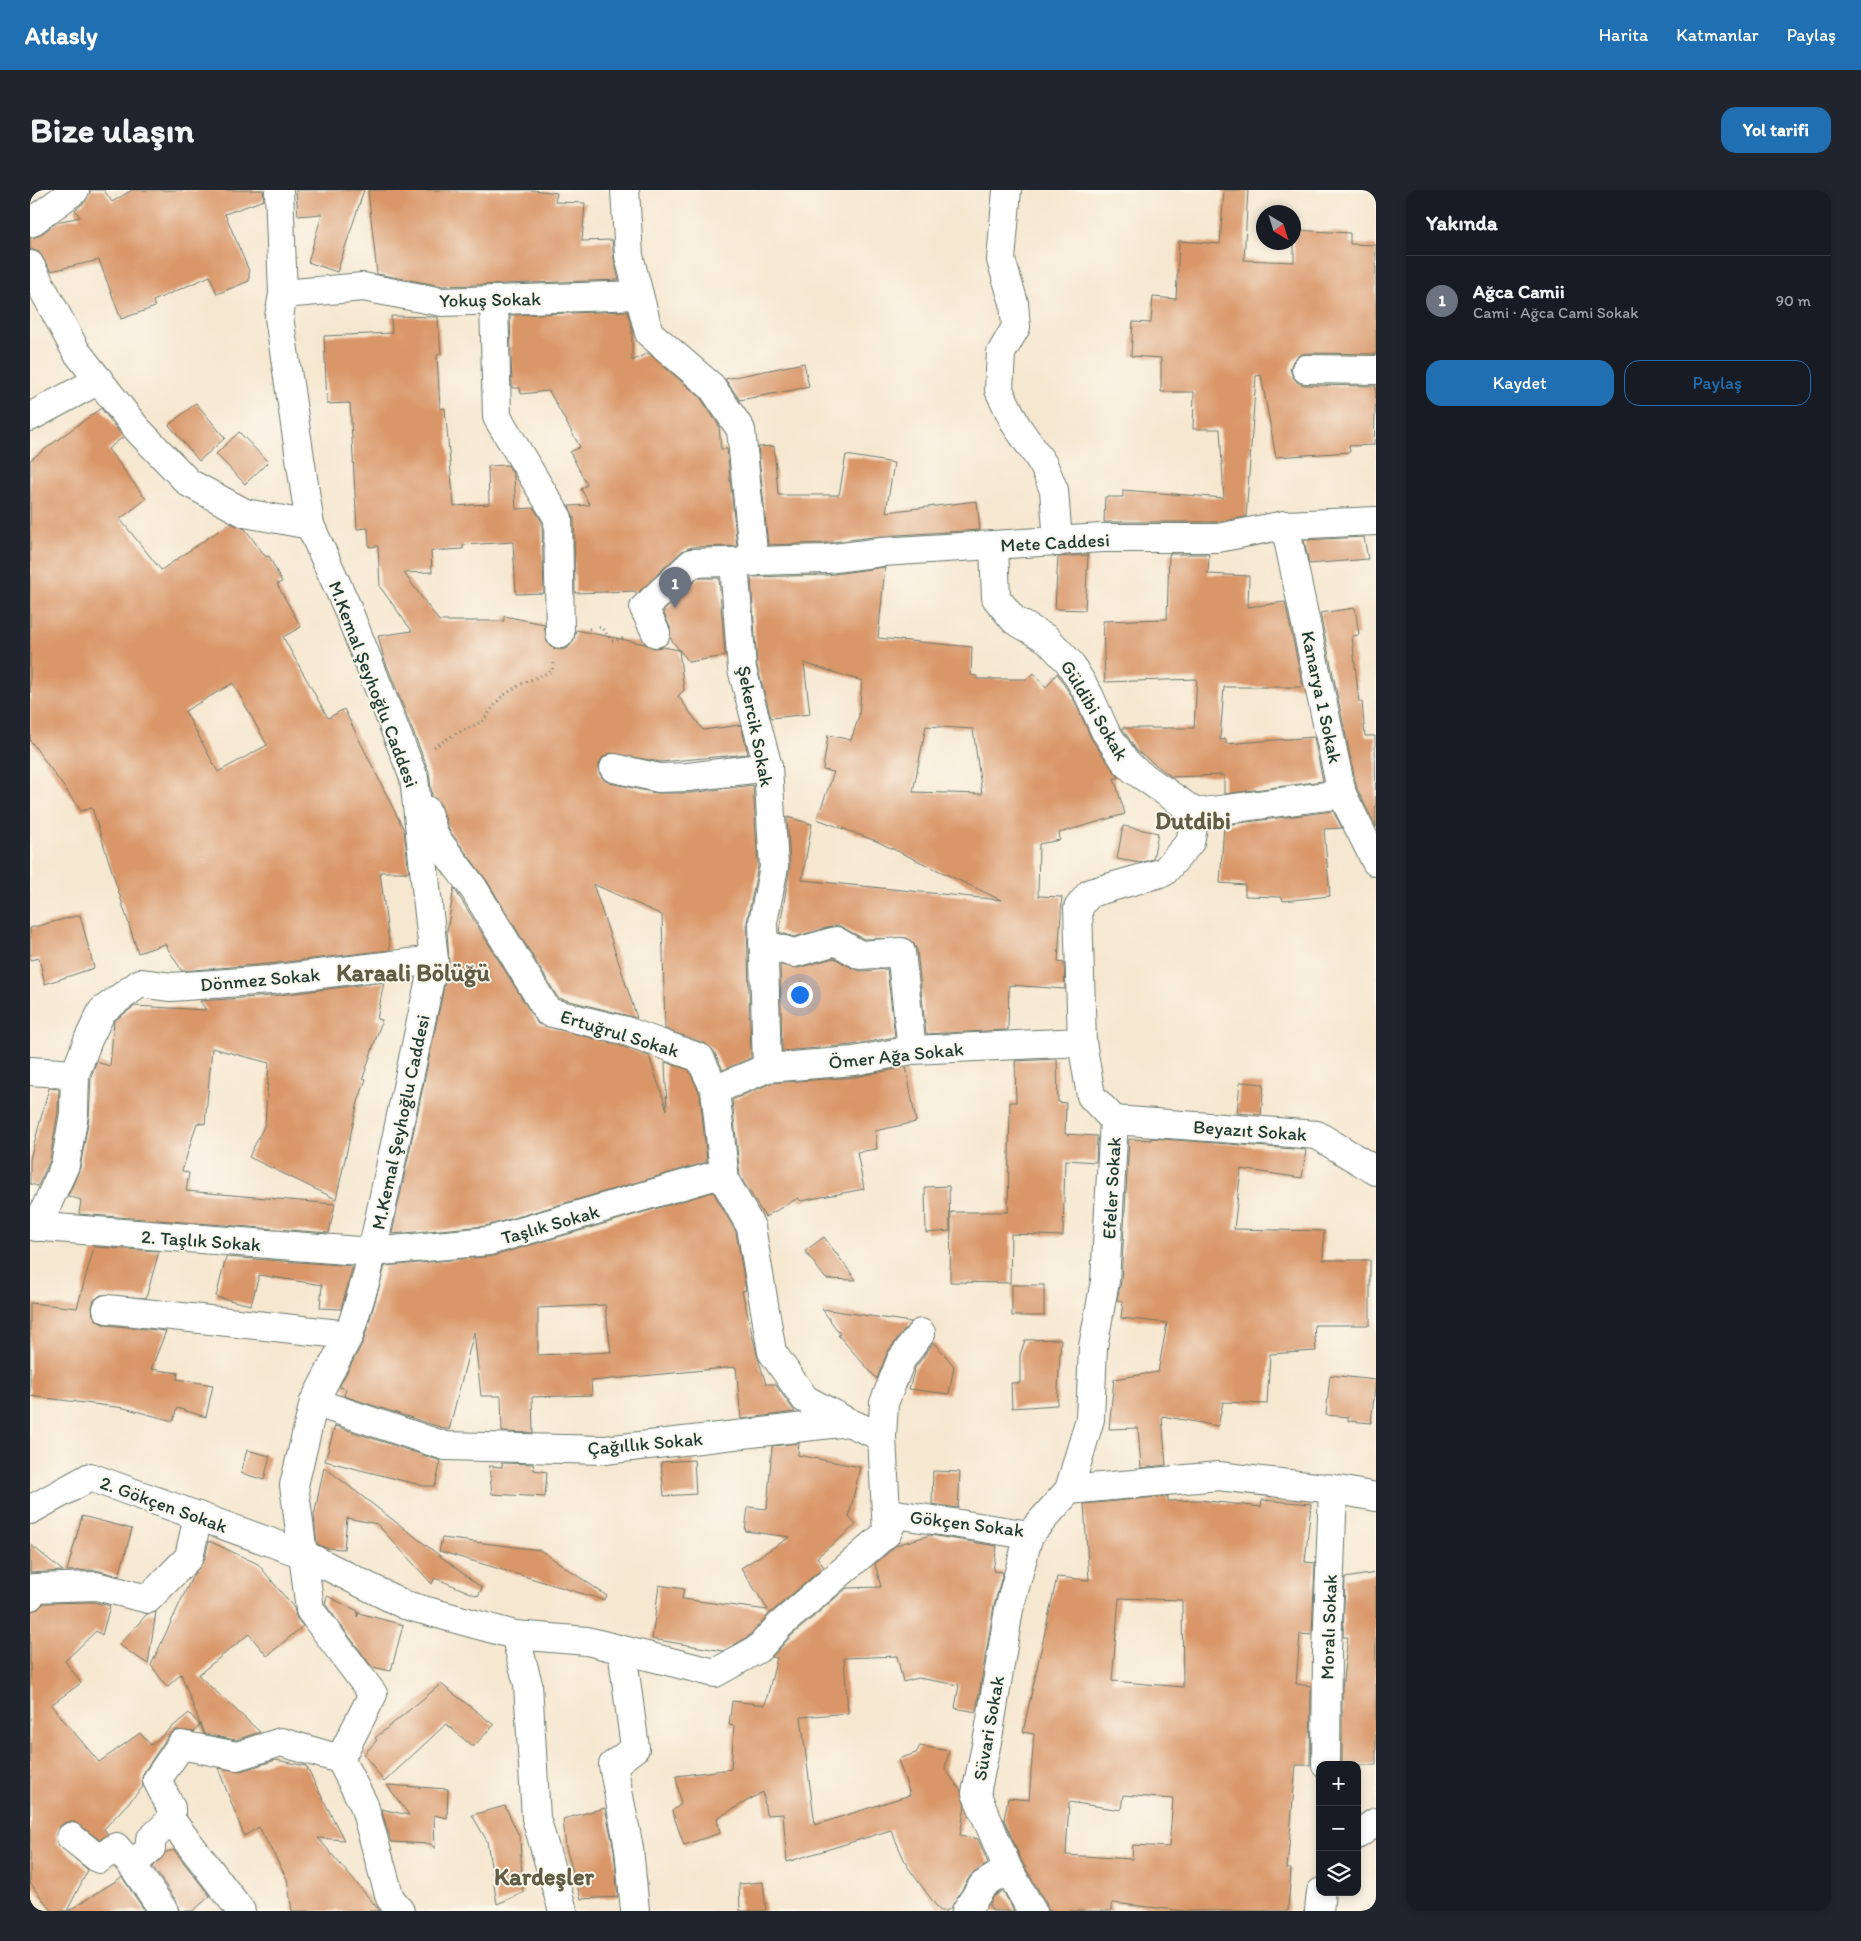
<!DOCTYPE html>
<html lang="tr">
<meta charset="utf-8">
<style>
body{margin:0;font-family:Itim,sans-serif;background:#20242c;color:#f1f3f6}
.controls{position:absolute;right:15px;bottom:15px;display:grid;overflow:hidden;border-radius:10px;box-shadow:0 2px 8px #0003}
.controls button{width:45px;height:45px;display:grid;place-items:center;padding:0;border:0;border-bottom:1px solid #363941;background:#171b24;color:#f1f3f6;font:25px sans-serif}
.compass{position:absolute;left:1226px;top:15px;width:45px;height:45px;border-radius:50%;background:#171b24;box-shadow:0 2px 8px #0003;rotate:142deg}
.you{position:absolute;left:769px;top:804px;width:18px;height:18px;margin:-12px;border:4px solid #fff;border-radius:50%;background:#1a73e8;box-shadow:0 0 0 8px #1a73e833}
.badge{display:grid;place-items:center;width:32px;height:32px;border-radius:50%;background:#1f6fb2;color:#fff;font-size:16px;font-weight:700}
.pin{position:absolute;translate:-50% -41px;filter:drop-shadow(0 1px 2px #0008)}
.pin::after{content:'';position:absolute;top:26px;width:18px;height:15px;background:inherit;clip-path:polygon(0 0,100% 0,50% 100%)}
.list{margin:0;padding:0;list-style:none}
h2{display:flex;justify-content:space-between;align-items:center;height:65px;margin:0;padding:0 20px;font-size:21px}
h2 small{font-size:16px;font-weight:400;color:#9ea1a6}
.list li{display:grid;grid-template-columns:32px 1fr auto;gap:15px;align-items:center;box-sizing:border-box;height:90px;padding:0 20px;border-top:1px solid #363941}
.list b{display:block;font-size:19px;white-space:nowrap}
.list p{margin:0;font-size:16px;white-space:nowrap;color:#9ea1a6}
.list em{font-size:16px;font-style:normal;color:#9ea1a6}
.actions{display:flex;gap:10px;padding:15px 20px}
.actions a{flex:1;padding:11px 0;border:1px solid #1f6fb2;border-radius:15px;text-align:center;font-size:18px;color:#1f6fb2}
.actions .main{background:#1f6fb2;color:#fff}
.icon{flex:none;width:28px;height:28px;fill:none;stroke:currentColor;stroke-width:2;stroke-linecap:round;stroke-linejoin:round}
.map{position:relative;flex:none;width:1346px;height:1721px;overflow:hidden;border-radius:15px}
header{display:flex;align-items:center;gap:30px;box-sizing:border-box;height:70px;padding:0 25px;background:#1f6fb2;color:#fff}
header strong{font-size:24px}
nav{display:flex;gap:28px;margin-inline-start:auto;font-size:18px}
.intro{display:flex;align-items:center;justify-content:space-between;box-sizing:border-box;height:120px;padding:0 30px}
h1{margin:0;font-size:35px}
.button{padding:12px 22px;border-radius:15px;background:#1f6fb2;color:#fff;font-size:18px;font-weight:700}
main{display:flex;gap:30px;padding:0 30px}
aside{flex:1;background:#171b24;border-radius:15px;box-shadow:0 2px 8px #0003}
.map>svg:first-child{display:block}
</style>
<header>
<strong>Atlasly</strong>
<nav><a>Harita</a><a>Katmanlar</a><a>Paylaş</a></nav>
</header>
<div class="intro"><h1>Bize ulaşın</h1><a class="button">Yol tarifi</a></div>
<main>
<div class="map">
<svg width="1346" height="1721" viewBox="0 0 1346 1721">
<rect width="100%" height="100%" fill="#fbf7ec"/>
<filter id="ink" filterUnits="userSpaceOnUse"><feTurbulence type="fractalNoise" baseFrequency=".02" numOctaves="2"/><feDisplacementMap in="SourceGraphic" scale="10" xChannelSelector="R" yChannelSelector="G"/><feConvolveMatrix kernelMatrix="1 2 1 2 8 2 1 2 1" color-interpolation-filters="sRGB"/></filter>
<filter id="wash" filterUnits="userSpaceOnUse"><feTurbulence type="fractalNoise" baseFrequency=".0096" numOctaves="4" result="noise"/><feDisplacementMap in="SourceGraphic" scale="20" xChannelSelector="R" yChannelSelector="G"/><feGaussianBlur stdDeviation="1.12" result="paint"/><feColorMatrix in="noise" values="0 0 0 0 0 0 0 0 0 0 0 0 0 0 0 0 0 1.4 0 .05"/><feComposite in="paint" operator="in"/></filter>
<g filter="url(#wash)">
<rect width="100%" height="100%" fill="#f6e7d0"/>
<g id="blocks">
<g fill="#d99668" fill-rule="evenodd">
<polygon points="61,0 74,0 82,12 102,0 233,0 234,10 195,24 219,81 219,91 187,104 180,86 123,111 125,117 91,129 69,70 21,81 9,62 0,59 0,48 9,46 27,32 50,27 45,20 55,12"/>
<polygon points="266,0 334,0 307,82 278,72 292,24 268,26"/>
<polygon points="338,0 504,0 527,3 525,12 555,13 552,51 582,50 584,70 589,90 413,96 347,84"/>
<polygon points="1194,0 1218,0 1214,70 1264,72 1264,40 1320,43 1320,54 1346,55 1346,164 1276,163 1269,165 1263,171 1260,179 1263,187 1268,193 1275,195 1346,196 1344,255 1319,256 1320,262 1246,267 1231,185 1226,186 1216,327 1186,332 1074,332 1075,307 1093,307 1093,300 1194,308 1190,239 1163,239 1164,202 1131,202 1131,168 1101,166 1103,132 1121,133 1123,107 1146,109 1149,51 1190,54"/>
<polygon points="597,121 602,138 602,171 618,163 670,207 689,236 691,259 697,259 707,356 662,357 652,361 607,404 605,401 545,403 544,328 539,316 560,315 551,299 557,295 540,262 550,257 519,201 491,204 490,198 482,198 480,125"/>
<polygon points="361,126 408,127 411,164 407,165 410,219 415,218 424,316 459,314 458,276 478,275 484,286 486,319 504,318 512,332 514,403 486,404 483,352 433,355 433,359 401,361 402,382 374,383 409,431 474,431 474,426 514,434 517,452 523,458 530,460 538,458 543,452 546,440 615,454 624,458 633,457 649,460 654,500 648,506 673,540 711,535 718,564 630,572 580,563 572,568 569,575 569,583 574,590 580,593 626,603 660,603 723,595 728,676 717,732 721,868 693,880 684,861 676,854 635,839 632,725 563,694 607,828 528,808 457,691 419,640 411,615 402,606 399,582 354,468 348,446 382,441 350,397 348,356 339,357 338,338 327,339 320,213 297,214 294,146 362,143"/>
<polygon points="774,173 779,197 710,210 695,189"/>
<polygon points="166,213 195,248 169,271 139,235"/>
<path d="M 71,218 L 93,247 L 78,259 L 116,309 L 90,329 L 131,380 L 200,333 L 215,339 L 236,367 L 239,366 L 252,392 L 247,394 L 271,437 L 253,447 L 298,528 L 314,519 L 374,640 L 379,682 L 350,682 L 360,760 L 238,774 L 152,781 L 135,754 L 108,763 L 62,618 L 51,621 L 0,550 L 0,270 ZM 203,493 L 237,555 L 188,582 L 155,521 Z"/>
<polygon points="209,242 238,272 215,294 186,264"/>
<polygon points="744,256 748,305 809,305 816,265 864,273 856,322 947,311 950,340 851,346 795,353 738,355 728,257"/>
<polygon points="1334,347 1338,369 1279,374 1274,350"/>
<polygon points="1139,364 1179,364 1178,384 1219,386 1218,417 1255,412 1273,497 1194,497 1190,550 1196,549 1196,554 1284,547 1293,591 1194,604 1194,585 1142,587 1107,561 1092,538 1164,538 1167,489 1075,492 1073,431 1137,429"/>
<polygon points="1058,365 1055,420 1025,419 1028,367"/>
<path d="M 855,377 L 848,448 L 942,457 L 941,485 L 947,486 L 947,489 L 996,489 L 1004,483 L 1016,498 L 1027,483 L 1045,512 L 1062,550 L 1089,588 L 1084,588 L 1095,624 L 1029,643 L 1030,650 L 1009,654 L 1008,706 L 1032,707 L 1028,772 L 1034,773 L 1035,799 L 979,795 L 978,840 L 896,844 L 887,760 L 883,753 L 877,748 L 834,749 L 808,735 L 764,747 L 749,742 L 760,676 L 757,627 L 782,634 L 772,690 L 971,710 L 846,651 L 787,629 L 804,582 L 793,580 L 798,545 L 821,550 L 829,526 L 832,491 L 774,473 L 780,524 L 741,528 L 727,476 L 721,387 L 797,385 ZM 896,536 L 943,539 L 952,604 L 883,602 Z"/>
<polygon points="668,388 689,388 695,466 659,472 640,448 640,437 633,422"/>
<polygon points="1325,418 1329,445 1322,446 1329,512 1332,512 1335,546 1345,546 1346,637 1327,599 1290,423"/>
<polygon points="1303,621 1312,638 1294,639 1300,706 1253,711 1252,707 1215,706 1215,695 1190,693 1194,635"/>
<polygon points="1093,636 1128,643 1123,669 1110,673 1087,669"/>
<polygon points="424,698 508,834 588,855 619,866 637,920 635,872 659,880 670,904 677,972 456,1036 362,1044 419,773 417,741"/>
<polygon points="50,725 64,778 15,794 9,768 0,770 0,738"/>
<polygon points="804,768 822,778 831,781 857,779 865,847 822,855 752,861 750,775 768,778"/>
<polygon points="354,792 347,829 352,830 333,888 336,889 328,912 306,1009 219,967 235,934 239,873 182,858 175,934 167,933 152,981 159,983 156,1001 305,1014 299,1043 49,1024 51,1010 38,1006 50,978 59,927 61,887 66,872 80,876 84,831 105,816 176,820 170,811 242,806"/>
<polygon points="1027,869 1028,912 1036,913 1035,944 1067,946 1066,972 1035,970 1033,1046 981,1044 980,1093 920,1092 921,1022 978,1022 980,912 986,912 985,871"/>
<polygon points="876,877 886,932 845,941 847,959 827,962 834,999 771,1011 768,1008 735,1027 710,986 702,910 741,893 825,887"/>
<polygon points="1210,892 1234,894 1231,925 1207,923"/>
<polygon points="19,898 29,899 28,922 20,970 8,996 0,994 0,969"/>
<polygon points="1121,948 1276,960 1272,988 1211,979 1204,1039 1294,1041 1293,1070 1340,1070 1340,1135 1284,1135 1286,1161 1240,1164 1237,1214 1193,1212 1188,1236 1132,1226 1136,1275 1111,1278 1108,1238 1079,1239 1084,1189 1128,1182 1137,1133 1091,1128 1093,1111 1087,1110 1091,1092 1099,949 1121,950"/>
<polygon points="919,996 920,1041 896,1043 895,997"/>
<path d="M 683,1002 L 706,1042 L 716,1100 L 712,1101 L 727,1165 L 736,1194 L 745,1194 L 765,1222 L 711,1229 L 706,1177 L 561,1191 L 562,1205 L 502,1207 L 503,1243 L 472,1242 L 471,1206 L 451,1206 L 444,1142 L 419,1240 L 314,1206 L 316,1199 L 310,1197 L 310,1195 L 334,1150 L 355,1076 L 463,1066 ZM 575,1115 L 581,1162 L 508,1165 L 508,1118 Z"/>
<polygon points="794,1047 826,1090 796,1089 775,1061"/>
<polygon points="64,1057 129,1061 116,1108 71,1105 64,1110 62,1117 63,1125 67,1131 75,1135 136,1141 121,1179 148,1183 147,1189 183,1195 176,1227 147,1218 143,1231 94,1218 0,1206 0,1113 47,1118"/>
<polygon points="196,1067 323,1076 311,1119 290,1118 292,1095 229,1085 221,1115 186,1107"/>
<rect x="982" y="1095" width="32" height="31"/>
<polygon points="792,1119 881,1132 858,1161 847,1189 808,1145 810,1144"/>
<polygon points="1031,1149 1027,1215 982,1218 981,1193 990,1193 990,1165 995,1150"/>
<polygon points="904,1152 924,1176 919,1204 879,1199 885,1178"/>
<polygon points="1300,1185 1346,1190 1341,1233 1318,1231 1318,1227 1296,1225"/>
<polygon points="305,1236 411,1271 405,1296 394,1296 295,1271"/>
<polygon points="769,1253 768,1265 830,1277 819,1327 826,1335 787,1367 794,1377 740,1423 718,1447 693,1461 622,1449 629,1395 654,1399 652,1409 738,1420 711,1378 760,1347 715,1341 718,1317 737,1319 742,1256"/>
<polygon points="217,1260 240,1266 234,1290 211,1283"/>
<polygon points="664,1270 666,1304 634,1306 631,1272"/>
<polygon points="472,1273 503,1274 504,1280 517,1282 515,1307 462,1304 459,1276 472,1277"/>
<polygon points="294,1277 452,1398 448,1406 405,1388 402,1394 347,1334 317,1328 314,1359 296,1358 287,1354 284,1326"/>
<polygon points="903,1281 930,1282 928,1318 902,1314"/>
<path d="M 1138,1306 L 1138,1311 L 1169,1310 L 1231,1317 L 1232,1310 L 1281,1314 L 1275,1372 L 1285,1373 L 1282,1445 L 1270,1444 L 1266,1494 L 1281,1496 L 1280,1575 L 1266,1575 L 1257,1679 L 1261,1679 L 1258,1721 L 1155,1721 L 1082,1713 L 1082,1721 L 1018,1721 L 1016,1713 L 992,1672 L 974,1629 L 978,1608 L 999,1610 L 1004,1544 L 993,1542 L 1027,1387 L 1059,1390 L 1054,1314 ZM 1089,1408 L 1152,1410 L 1153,1497 L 1082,1491 ZM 1093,1605 L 1143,1609 L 1139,1657 L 1103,1655 L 1102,1669 L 1036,1665 L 1039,1612 L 1091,1620 Z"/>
<polygon points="52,1326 102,1339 89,1386 66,1380 37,1381"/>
<polygon points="900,1345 967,1356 963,1381 973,1382 964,1416 946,1522 925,1518 929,1495 888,1488 873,1492 867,1466 814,1468 818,1523 771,1527 785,1635 880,1605 868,1569 886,1563 890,1556 919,1561 915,1579 931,1601 935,1616 930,1645 948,1649 958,1673 940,1686 921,1718 916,1721 910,1721 877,1676 861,1640 757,1672 753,1624 736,1625 733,1602 687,1628 690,1643 654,1655 642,1621 651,1614 646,1586 701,1579 704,1536 699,1535 702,1511 735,1515 747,1468 742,1467 761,1446 817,1398 851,1397 845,1374 867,1355"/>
<polygon points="412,1348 510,1360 577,1406 574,1410 409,1361"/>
<polygon points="179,1351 228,1374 264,1418 267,1429 273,1436 237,1466 219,1444 168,1485 230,1542 206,1550 174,1544 151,1484 137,1497 121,1475 163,1385 174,1371"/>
<polygon points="0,1354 33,1381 0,1383"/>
<polygon points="1346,1383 1346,1575 1312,1575 1312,1498 1318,1447 1313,1447 1315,1388"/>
<polygon points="297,1406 328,1421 327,1427 329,1423 373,1435 361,1481 342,1477 295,1414"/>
<polygon points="64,1412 80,1416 72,1445 66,1441 35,1471 51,1493 21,1515 69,1572 110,1543 121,1555 159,1523 170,1535 164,1542 146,1540 138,1546 114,1582 112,1588 113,1597 74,1639 78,1644 70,1650 44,1632 36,1632 29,1637 26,1644 27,1653 58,1680 37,1721 22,1721 0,1693 0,1421 8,1419 14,1413"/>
<polygon points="126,1422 118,1474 89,1455 117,1424"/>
<polygon points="411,1494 464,1535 443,1557 416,1534 354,1592 334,1564 347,1550 345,1548"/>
<polygon points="246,1570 276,1576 314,1650 288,1648 350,1721 262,1721 257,1689 229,1637 214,1646 188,1578 211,1581"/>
<polygon points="357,1595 418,1599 417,1628 404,1625 405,1659 401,1654 361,1652 351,1619 379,1625"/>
<polygon points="475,1616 490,1648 493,1703 467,1714 457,1651 442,1625"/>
<polygon points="575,1618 584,1660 588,1707 551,1709 536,1658 533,1629"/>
<polygon points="144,1660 180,1706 163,1721 149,1721 147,1712 123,1677 136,1662"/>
<polygon points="92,1687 115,1721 38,1721"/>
<polygon points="733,1692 736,1721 710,1721 709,1694"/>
<polygon points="973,1701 984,1721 963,1721 959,1715 964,1706"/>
</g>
</g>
</g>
<g filter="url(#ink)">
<use href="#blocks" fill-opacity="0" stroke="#6a786b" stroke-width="1"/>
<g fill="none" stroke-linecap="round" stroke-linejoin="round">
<g stroke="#6a786b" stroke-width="30">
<g id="minor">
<polyline points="249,0 253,104 249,127 280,335 316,415 384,588 404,770 337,1086 319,1145 284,1212 264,1295 273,1364 375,1415 485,1445 498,1494 506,1628 533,1721"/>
<polyline points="595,0 599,66 619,143 682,197 711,240 724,372"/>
<polyline points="977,0 971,70 984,113 986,137 971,163 969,200 986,235 1013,274 1024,300 1028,352"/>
<polyline points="0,33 45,0"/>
<polyline points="0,75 46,161 107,239 159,293 215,323 280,335"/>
<polyline points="253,104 333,97 412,112 609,105"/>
<polyline points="464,111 467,227 528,328 530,444"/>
<polyline points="1276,179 1346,180"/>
<polyline points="0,227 69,190"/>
<polyline points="1255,335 1312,604 1346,672"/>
<polyline points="964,356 966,408 984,430 1017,449 1039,472 1059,505 1075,541 1095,571 1104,580 1166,623 1312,604"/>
<polyline points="704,373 712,479 738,577 744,677 733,732 737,878"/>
<polyline points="626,443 614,418 662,373 796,369 852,362 1072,348 1188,348 1255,335 1346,331"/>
<polyline points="584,578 629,588 658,587 738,577"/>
<polyline points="396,620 405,647 444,699 518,822 593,840 670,868 685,900 695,991 721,1037 742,1162 775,1209 818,1232"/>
<polyline points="733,754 764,763 806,751 830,765 871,762 882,860"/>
<polyline points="0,881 45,884"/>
<polyline points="685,900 737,878 824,871 882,860 1052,852"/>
<polyline points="1084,930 1287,945 1346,981"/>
<polyline points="0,1036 342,1062 459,1051 694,983"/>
<polyline points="7,1037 35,975 44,924 45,884 58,850 72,821 110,793 141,797 240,790 404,770"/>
<polyline points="77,1119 319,1145"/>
<polyline points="284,1212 415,1256 575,1260 818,1232 852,1247 857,1343"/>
<polyline points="852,1247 854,1213 871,1170 891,1143"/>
<polyline points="1039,1300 1060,1229 1063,1157 1075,1091 1084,930 1061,906 1052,852 1048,718 1060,703 1134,682 1160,652 1166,623"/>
<polyline points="0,1320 60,1287 273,1364 280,1420 343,1504 310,1569 334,1615 360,1708 370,1721"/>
<polyline points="999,1345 979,1419 959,1542 946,1603 978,1679 1002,1721"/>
<polyline points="0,1406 4,1398 66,1396 118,1409 159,1367 168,1326"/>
<polyline points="485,1445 557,1451 685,1483 728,1459 750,1435 857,1343 866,1324 999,1345 1039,1300 1188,1286 1303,1299 1346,1307"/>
<polyline points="592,1460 605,1558 583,1575 599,1658 605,1721"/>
<polyline points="1296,1575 1297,1461 1303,1299"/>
<polyline points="141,1630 211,1721"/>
<polyline points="1327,1645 1346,1632"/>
<polyline points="41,1647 69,1669 86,1657 102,1675 134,1721"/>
<polyline points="102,1675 121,1658 120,1650 141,1630 141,1618 127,1590 151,1555 207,1566 251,1552 310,1569"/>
<polyline points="936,1721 953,1695 978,1679"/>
<polyline points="1289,1721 1291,1702"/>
</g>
</g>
<g stroke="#6a786b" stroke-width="3" stroke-dasharray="1 4" stroke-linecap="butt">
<polyline points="559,439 571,437 582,451 595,448"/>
<polyline points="404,557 425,544 453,531 470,508 493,493 522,481 524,473"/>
</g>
<use href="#minor" stroke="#fff" stroke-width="28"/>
</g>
</g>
<g text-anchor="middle" stroke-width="4" stroke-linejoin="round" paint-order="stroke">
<g font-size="19" fill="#1f3d34" stroke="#fbf7ec">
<text transform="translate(460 109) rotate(-1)" y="7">Yokuş Sokak</text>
<text transform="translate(1025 352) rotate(-3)" y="7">Mete Caddesi</text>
<text transform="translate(344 494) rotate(69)" y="7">M.Kemal Şeyhoğlu Caddesi</text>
<text transform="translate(1292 507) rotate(78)" y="7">Kanarya 1 Sokak</text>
<text transform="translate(1065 520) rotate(59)" y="7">Güldibi Sokak</text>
<text transform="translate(726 536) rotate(79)" y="7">Şekercik Sokak</text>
<text transform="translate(230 789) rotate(-5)" y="7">Dönmez Sokak</text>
<text transform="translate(590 843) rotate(17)" y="7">Ertuğrul Sokak</text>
<text transform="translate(866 865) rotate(-6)" y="7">Ömer Ağa Sokak</text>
<text transform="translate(370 932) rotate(-78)" y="7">M.Kemal Şeyhoğlu Caddesi</text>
<text transform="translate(1220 940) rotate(4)" y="7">Beyazıt Sokak</text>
<text transform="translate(1081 998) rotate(-87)" y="7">Efeler Sokak</text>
<text transform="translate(520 1034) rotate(-16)" y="7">Taşlık Sokak</text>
<text transform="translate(171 1050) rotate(4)" y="7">2. Taşlık Sokak</text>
<text transform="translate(615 1253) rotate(-5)" y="7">Çağıllık Sokak</text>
<text transform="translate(134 1314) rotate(20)" y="7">2. Gökçen Sokak</text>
<text transform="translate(937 1333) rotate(7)" y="7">Gökçen Sokak</text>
<text transform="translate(1298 1437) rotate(-88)" y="7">Moralı Sokak</text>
<text transform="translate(958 1538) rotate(-80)" y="7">Süvari Sokak</text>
</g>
<g font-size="24" font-weight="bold" fill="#605c46" stroke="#fbf7ec">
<text x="1163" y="639">Dutdibi</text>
<text x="383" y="791">Karaali Bölüğü</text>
<text x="514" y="1695">Kardeşler</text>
</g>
</g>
</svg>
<div class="controls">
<button>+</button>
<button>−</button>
<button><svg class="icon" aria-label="layers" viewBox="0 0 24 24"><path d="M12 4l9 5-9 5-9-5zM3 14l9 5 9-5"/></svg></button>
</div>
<svg class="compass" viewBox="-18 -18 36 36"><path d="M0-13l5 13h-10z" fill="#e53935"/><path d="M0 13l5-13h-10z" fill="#9ea1a6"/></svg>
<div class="you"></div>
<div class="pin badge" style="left:645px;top:418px;background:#6b7280">1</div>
</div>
<aside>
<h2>Yakında<small></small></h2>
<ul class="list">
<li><span class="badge" style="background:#6b7280">1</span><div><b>Ağca Camii</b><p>Cami · Ağca Cami Sokak</p></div><em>90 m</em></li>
</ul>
<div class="actions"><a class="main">Kaydet</a><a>Paylaş</a></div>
</aside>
</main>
